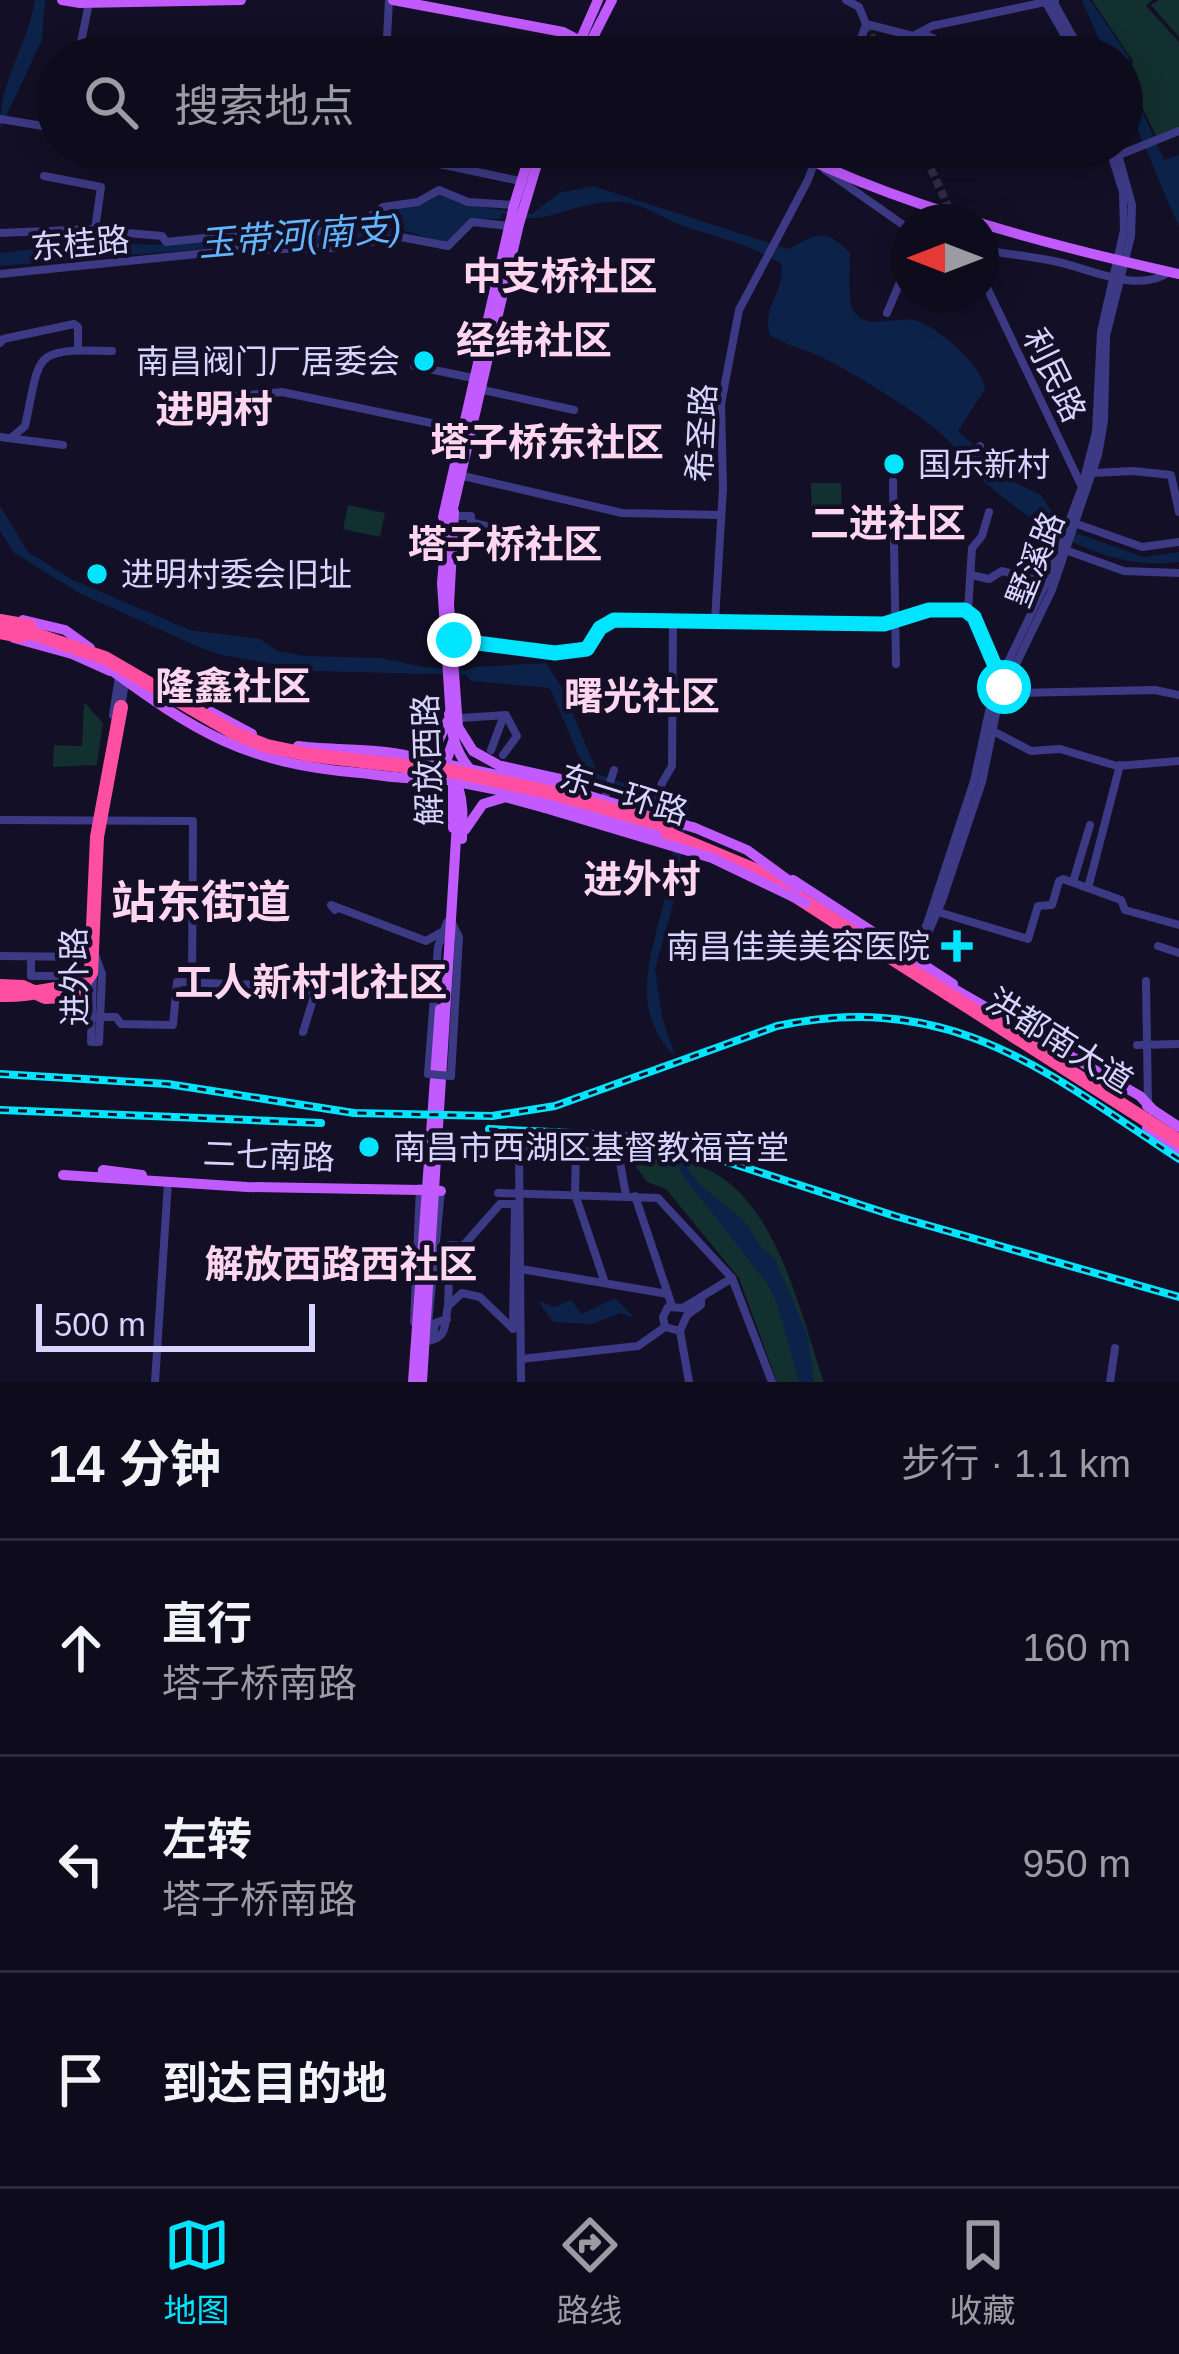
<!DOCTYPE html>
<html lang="zh">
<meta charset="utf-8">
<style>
body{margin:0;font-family:Arial,"Noto Sans SC",sans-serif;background:#171425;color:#f1f3f6}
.compass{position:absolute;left:891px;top:204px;width:108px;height:108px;border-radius:50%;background:#0e0b1c;box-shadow:0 6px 30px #0003;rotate:270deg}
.scale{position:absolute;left:36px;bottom:30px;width:279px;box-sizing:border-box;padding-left:12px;border:6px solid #d9d4ff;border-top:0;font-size:33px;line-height:42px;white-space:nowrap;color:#d9d4ff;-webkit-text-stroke:9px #130f26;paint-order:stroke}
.stop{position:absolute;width:36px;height:36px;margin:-27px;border:9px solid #00e5ff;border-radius:50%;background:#fff}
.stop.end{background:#00e5ff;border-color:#fff;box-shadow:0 3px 12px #0008}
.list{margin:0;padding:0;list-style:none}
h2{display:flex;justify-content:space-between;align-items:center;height:156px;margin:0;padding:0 48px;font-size:51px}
h2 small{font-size:39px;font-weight:400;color:#9b9ba3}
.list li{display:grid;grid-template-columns:78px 1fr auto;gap:36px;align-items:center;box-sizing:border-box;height:216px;padding:0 48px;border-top:3px solid #2e2b3b}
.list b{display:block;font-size:45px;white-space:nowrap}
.list p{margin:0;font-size:39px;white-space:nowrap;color:#9b9ba3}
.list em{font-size:39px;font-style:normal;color:#9b9ba3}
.icon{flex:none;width:66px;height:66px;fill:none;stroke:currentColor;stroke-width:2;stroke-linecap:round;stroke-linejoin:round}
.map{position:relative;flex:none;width:1179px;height:1382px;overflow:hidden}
.search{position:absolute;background:#0e0b1c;box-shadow:0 6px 30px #0003;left:36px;right:36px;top:36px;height:132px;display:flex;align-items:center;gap:30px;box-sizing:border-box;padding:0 42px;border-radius:66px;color:#9b9ba3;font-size:45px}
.sheet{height:804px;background:#0e0b1c}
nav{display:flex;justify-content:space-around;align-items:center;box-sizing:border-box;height:168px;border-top:3px solid #2e2b3b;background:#0e0b1c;font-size:33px;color:#9b9ba3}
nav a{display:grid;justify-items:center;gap:6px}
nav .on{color:#00e5ff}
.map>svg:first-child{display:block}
</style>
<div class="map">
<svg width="1179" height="1382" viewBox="0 0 1179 1382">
<rect width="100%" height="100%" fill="#130f26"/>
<g fill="#12302f">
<polygon points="1092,0 1152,0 1146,6 1179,42 1179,128 1156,136 1129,80 1133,61"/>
<polygon points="1159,0 1179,0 1179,37 1151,5"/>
<polygon points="811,483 841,483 842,517 812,518"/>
<polygon points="348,505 385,513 380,537 343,529"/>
<polygon points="84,702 103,723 97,765 53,767 54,745 82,746"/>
<path d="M 641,1151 C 661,1157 685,1160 704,1168 C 777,1198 800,1314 824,1382 L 777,1382 L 739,1278 L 666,1189 L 647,1182 L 636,1167 Z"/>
</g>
<g fill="#0c2248">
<path d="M 35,0 L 45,0 L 42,40 L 0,129 C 0,79 26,50 35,0 Z"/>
<polygon points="1082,0 1090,0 1129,57 1128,80 1164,160 1179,155 1179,227 1122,93 1122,57 1107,57"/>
<path d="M 593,186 L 788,249 C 819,234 823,226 850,253 C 850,265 847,301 853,310 C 867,332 893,316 914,320 C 934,323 985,368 985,389 L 958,431 L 1016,483 L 1041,495 L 1062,528 L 1144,557 L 1179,552 L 1179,562 C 1098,573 1023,517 967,467 C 965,466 958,453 957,451 C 947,437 931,425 916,414 C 887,394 853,373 821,357 C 804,349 785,345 770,335 C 761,306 786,291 781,264 C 753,245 718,238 687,227 C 659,218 640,199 609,202 C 564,205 546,228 502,213 L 500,219 L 471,219 L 450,241 L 441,242 L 402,230 L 368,241 L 293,247 L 273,243 L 0,266 L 0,253 L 93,242 L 155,245 L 250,234 L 354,233 L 391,207 L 424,204 L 441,193 L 467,205 L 532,214 L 559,193 Z"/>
<path d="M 0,506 L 28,552 L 73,580 L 190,630 L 260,639 L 277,651 L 304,656 L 381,658 L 424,667 L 466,670 L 473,667 L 546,663 L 561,686 L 598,774 L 664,797 L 686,800 L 689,806 L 673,904 L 655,969 L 662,1016 L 675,1056 C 627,1010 652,953 665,898 C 672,871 672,843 680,815 L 673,808 L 588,778 L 550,688 L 471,681 L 466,675 L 313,671 L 221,655 L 199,647 L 81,594 L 14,553 L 0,531 Z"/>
<polygon points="680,1158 698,1183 745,1222 760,1246 775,1259 808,1337 814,1382 799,1382 777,1303 767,1283 687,1181 678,1167"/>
<polygon points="615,1298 635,1318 621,1313 592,1324 553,1322 538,1301 555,1307 571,1300 582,1314"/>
</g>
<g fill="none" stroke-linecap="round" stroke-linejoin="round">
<g stroke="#312d47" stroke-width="8" stroke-dasharray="8 4" stroke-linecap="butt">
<polyline points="866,24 881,57"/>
<polyline points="921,147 953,217"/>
</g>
<g stroke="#3d3a85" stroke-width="8">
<polyline points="846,0 859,7 866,24"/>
<polyline points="1045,1 1077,57"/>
<polyline points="1053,1 1084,57"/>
<polyline points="866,24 913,36 932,26 1055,0"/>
<polyline points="922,33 973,57"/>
<polyline points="255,44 361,41 452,57"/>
<polyline points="78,57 89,3"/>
<polyline points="386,57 389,0"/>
<polyline points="854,57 866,25"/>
<polyline points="0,119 55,128 57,123"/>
<polyline points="1119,155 1179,131"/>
<polyline points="406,157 520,181"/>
<polyline points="825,170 909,229"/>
<polyline points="92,230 162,236 166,242 260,232 350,231 383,207 418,202 439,190 468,202 514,205"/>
<polyline points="0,233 95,229 101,187 44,176"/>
<path d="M 981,250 C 1006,254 1032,256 1058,262 C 1090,269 1139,294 1169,272"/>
<polyline points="0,274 237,250 334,248 401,237 448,246 472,222 509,226"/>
<polyline points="981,275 1083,489"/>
<polyline points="887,313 909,261"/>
<polyline points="0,343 3,339 74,324 78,327 78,350"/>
<polyline points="414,366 473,378"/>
<polyline points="483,390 574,410"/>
<polyline points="215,398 282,392 465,430"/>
<polyline points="0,437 63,445"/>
<path d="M 11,438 L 25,426 C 41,354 30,348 112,351"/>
<polyline points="961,468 980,446"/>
<polyline points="1093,473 1133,471 1171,475 1179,512"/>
<polyline points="463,476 622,513 721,515"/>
<polyline points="893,481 896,664"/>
<polyline points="456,516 471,516 471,522 539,540"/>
<polyline points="1077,524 1142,547 1179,542"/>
<polyline points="1068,551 1124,571 1179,573"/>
<polyline points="971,575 989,579 1002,571 1048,583"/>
<polyline points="968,611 972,548 982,536 989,512"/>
<polyline points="715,620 723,488 721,404 739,310 808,180 820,147"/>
<polyline points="451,640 555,653 587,648 600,628 614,620 883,624 919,612 965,610 973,617 1004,687 1015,693 1155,690 1179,695"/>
<polyline points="121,708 126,675"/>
<polyline points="113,715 119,676"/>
<polyline points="461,718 506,715 517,736 503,755"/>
<polyline points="993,731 1031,751 1060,749 1117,766 1179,761"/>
<polyline points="491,750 503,718"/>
<polyline points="604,800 614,770"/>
<polyline points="653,817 662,783 672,766 673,618"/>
<polyline points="0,820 193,821 192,983"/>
<polyline points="1073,882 1090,825"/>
<polyline points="1088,888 1120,765"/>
<polyline points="335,910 331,905 426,941 440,933"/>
<polyline points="938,912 1028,939 1038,906 1052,905 1059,881 1063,879 1121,900 1125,910 1179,925"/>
<polyline points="1158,946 1179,953"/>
<polyline points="95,955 102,974 99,1042"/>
<polyline points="0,956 94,957"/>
<polyline points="31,957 31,976 77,976 77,958"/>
<polyline points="910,958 927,924 974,781 993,693 1046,583 1082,487 1096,432 1101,332 1124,230 1123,192 1109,147"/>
<polyline points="915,963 942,901 982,782 999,699 1052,590 1098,455 1104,421 1106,336 1131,236 1132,205 1116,147"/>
<polyline points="93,973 91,1042 99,1042"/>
<polyline points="1146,981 1148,1106"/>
<polyline points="98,1017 116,1017 121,1024 173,1025 177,982 288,986 315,993 303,1032"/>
<polyline points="1137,1045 1179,1044"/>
<polyline points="428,1074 438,947 447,922"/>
<polyline points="451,1076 459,937 452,923"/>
<polyline points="576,1151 575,1194 605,1283"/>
<polyline points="498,1193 658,1198 732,1278 772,1382"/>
<polyline points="635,1196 672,1306"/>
<polyline points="521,1269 668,1294"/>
<polyline points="701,1297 732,1278"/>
<polyline points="448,1306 450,1245 463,1246 500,1204 515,1204 513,1329"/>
<polyline points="414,1322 420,1188"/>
<polyline points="428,1324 441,1190"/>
<polyline points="680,1331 689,1382"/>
<polyline points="433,1339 435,1323 447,1319"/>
<path d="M 427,1341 C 449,1338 444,1323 448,1306 L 462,1293 L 480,1297 L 512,1328"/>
<polyline points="521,1359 638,1346 665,1327 680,1331 687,1315 701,1305 701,1297 683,1308 668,1307 663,1317 665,1327"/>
<polyline points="155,1382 168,1182"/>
<polyline points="521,1382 519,1150 618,1152 626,1195"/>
<polyline points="1110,1382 1115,1348"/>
</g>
<g stroke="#c25bff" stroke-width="10">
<polyline points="62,0 80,3 241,0"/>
<polyline points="393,0 563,32 611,57"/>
<polyline points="603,45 626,57"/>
<polyline points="573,57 598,0"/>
<polyline points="583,57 612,0"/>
<path d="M 784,147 C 895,205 1056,247 1179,274"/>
<polyline points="448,511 442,583 451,720"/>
<polyline points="443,517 514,205 532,147"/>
<polyline points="451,517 519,224 542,147"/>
<polyline points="23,620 65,630 90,648"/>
<polyline points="14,638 72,654 110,671"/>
<polyline points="211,712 252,734"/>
<polyline points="436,762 517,779"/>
<polyline points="502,766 569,781"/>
<polyline points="422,775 543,799 671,839"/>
<polyline points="505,797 545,808"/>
<polyline points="453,828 453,781"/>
<polyline points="793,880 953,984"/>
<polyline points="1147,1106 1179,1127"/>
<polyline points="1147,1128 1179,1149"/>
<polyline points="63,1175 247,1187 420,1190"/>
<polyline points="102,1177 103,1170 142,1175"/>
<polyline points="413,1382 440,1009"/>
<polyline points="422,1382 457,823"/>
</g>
<g stroke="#ff4fa3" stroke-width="14">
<polyline points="0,632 21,636"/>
<polyline points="668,834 757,871 903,965"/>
<path d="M 0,995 C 26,996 52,989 78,985 L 84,976"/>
</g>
<g stroke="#00e5ff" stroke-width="8">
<g id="rail">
<path d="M 0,1074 L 168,1084 L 354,1113 L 492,1116 L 555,1106 L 777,1026 C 951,990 1042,1069 1179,1159"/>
<polyline points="0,1110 321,1123"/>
<polyline points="489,1129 616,1135 675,1145 895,1216 1179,1297"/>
</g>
</g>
<use href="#rail" stroke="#130f26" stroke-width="3" stroke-dasharray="9" stroke-linecap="butt"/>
<polyline stroke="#3d3a85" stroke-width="8" points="428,1074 451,1076"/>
<g stroke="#c25bff" stroke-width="10">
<path d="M 104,665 C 196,732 243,763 360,773 C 381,775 403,780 425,778 L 447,759 L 458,727 L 449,605 L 454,512"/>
<path d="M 449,714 C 454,759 472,780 512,796"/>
<polyline points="458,727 473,751 511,772 695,828"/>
<path d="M 298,746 C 342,753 440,741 459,790 C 464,806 462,823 462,839"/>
<polyline points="417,755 438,742 447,722"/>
<polyline points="545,808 712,858 806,903"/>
<polyline points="693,827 747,850 799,888"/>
<polyline points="465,830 483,804 509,796"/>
<polyline points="944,983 1140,1096 1153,1110"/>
<polyline points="420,1190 441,1191"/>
</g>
<g stroke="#ff4fa3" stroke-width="14">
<polyline points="0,621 29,626"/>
<polyline points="23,630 105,658 236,734 267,746 310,755 456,772 553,793 671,827"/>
<polyline points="903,965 1179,1141"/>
<polyline points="0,986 23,987 45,997 67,996 77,993 91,973 97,837 121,707"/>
</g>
</g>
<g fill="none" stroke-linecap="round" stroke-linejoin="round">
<polyline stroke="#00e5ff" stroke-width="15" points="454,640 555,653 587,649 600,628 614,620 884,624 929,610 965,610 974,617 1004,687"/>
</g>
<g fill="#00e5ff" stroke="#130f26" stroke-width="4.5">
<circle cx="424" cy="361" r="12"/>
<circle cx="894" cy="464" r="12"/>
<circle cx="97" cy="574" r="12"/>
<path d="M951 928h12v12h12v12h-12v12h-12v-12h-12v-12h12z"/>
<circle cx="369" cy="1147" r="12"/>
</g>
<g text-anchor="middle" stroke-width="9" stroke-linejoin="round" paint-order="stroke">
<g font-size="33" fill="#d9d4ff" stroke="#130f26">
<text transform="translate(80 243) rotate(-5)" y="12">东桂路</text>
<text transform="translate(1055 375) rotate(64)" y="12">利民路</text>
<text transform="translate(701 433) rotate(-87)" y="12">希圣路</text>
<text transform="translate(1035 559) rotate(-68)" y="12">墅溪路</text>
<text transform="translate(427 760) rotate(-92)" y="12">解放西路</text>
<text transform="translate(624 794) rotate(17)" y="12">东一环路</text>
<text transform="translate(74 977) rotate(-91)" y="12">进外路</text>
<text transform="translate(1060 1040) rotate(32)" y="12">洪都南大道</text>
<text transform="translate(269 1155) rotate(2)" y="12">二七南路</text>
</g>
<g font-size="33" fill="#d9d4ff" stroke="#130f26" text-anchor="start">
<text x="400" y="373" text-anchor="end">南昌阀门厂居委会</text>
<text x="918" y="476">国乐新村</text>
<text x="121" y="586">进明村委会旧址</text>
<text x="930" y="958" text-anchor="end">南昌佳美美容医院</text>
<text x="393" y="1159">南昌市西湖区基督教福音堂</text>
</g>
<g font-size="36" font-style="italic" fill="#62b6ff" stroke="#130f26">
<text transform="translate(300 235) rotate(-5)" y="13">玉带河(南支)</text>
</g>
<g font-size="39" font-weight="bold" fill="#ffd6f0" stroke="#130f26">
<text x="560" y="290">中支桥社区</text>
<text x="534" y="354">经纬社区</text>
<text x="214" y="423">进明村</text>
<text x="547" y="456">塔子桥东社区</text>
<text x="888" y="537">二进社区</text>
<text x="505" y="558">塔子桥社区</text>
<text x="233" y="700">隆鑫社区</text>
<text x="642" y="710">曙光社区</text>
<text x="642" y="893">进外村</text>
<text x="311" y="996">工人新村北社区</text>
<text x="341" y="1278">解放西路西社区</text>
</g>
<g font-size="45" font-weight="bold" fill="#ffd6f0" stroke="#130f26">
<text x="201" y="918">站东街道</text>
</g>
</g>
</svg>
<svg class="compass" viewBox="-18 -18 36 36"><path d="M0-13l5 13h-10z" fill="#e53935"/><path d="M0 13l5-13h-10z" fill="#9b9ba3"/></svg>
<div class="scale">500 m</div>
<div class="stop" style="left:1004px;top:687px"></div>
<div class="stop end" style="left:454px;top:640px"></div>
<div class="search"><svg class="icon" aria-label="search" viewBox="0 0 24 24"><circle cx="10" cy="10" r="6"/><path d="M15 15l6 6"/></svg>搜索地点</div>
</div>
<section class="sheet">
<h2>14 分钟<small>步行 · 1.1 km</small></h2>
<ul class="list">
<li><svg class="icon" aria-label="ahead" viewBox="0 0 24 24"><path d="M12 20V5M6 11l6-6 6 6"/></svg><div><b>直行</b><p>塔子桥南路</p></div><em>160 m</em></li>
<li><svg class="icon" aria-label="left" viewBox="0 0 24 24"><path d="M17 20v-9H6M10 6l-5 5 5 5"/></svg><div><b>左转</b><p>塔子桥南路</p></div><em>950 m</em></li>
<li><svg class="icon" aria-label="arrive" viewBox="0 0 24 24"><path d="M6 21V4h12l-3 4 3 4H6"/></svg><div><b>到达目的地</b></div></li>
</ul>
</section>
<nav>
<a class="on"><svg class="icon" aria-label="map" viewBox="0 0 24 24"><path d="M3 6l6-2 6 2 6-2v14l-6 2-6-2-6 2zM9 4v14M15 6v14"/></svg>地图</a>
<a><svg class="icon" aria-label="directions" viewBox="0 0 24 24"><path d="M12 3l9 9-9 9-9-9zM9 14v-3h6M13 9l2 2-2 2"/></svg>路线</a>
<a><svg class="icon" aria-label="saved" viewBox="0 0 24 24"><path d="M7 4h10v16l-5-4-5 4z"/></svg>收藏</a>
</nav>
